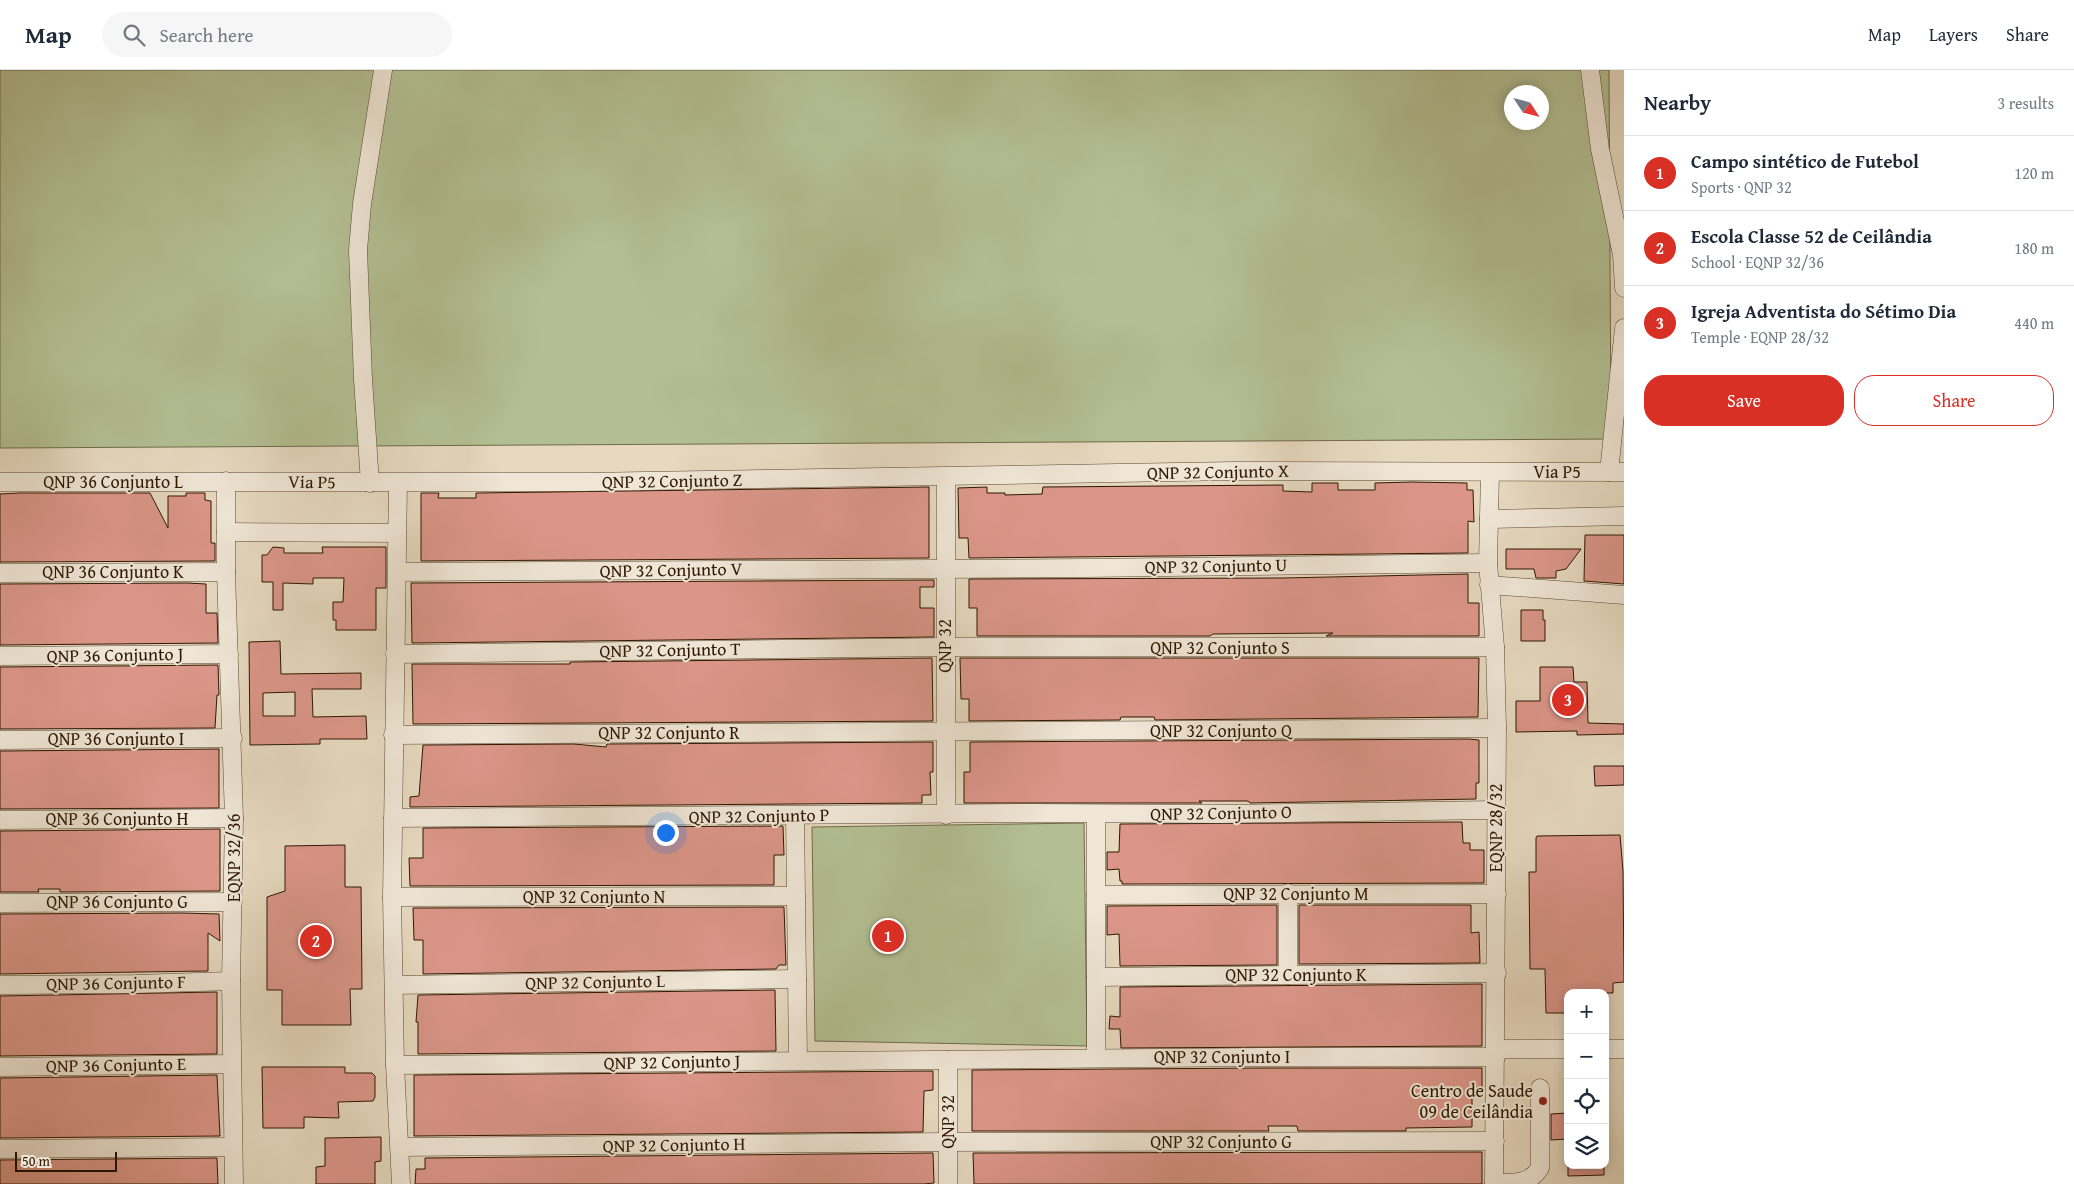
<!DOCTYPE html>
<meta charset="utf-8">
<style>
body{margin:0;font-family:"Gentium Book Plus",serif;background:#f6f6f7;color:#1f2937}
.controls{position:absolute;right:15px;bottom:15px;display:grid;overflow:hidden;border-radius:10px;box-shadow:0 2px 12px #0003}
.controls button{width:45px;height:45px;display:grid;place-items:center;padding:0;border:0;border-bottom:1px solid #e0e1e3;background:#fff;color:#1f2937;font:25px sans-serif}
.compass{position:absolute;left:1504px;top:15px;width:45px;height:45px;border-radius:50%;background:#fff;box-shadow:0 2px 12px #0003;rotate:126deg}
.scale{position:absolute;left:15px;bottom:12px;width:102px;box-sizing:border-box;padding-left:5px;border:2px solid #2e1701;border-top:0;font-size:14px;line-height:18px;white-space:nowrap;color:#2e1701;-webkit-text-stroke:4px #efe6d6;paint-order:stroke}
.you{position:absolute;left:665px;top:762px;width:18px;height:18px;margin:-12px;border:4px solid #fff;border-radius:50%;background:#1a73e8;box-shadow:0 0 0 8px #1a73e833}
.badge{display:grid;place-items:center;width:32px;height:32px;border-radius:50%;background:#d93025;color:#fff;font-size:16px;font-weight:700}
.pin{position:absolute;translate:-50% -50%;border:2px solid #fff;box-shadow:0 1px 5px #0006}
.list{margin:0;padding:0;list-style:none}
h2{display:flex;justify-content:space-between;align-items:center;height:65px;margin:0;padding:0 20px;font-size:21px}
h2 small{font-size:16px;font-weight:400;color:#747a83}
.list li{display:grid;grid-template-columns:32px 1fr auto;gap:15px;align-items:center;box-sizing:border-box;height:75px;padding:0 20px;border-top:1px solid #e0e1e3}
.list b{display:block;font-size:19px;white-space:nowrap}
.list p{margin:0;font-size:16px;white-space:nowrap;color:#747a83}
.list em{font-size:16px;font-style:normal;color:#747a83}
.actions{display:flex;gap:10px;padding:15px 20px}
.actions a{flex:1;padding:11px 0;border:1px solid #d93025;border-radius:20px;text-align:center;font-size:18px;color:#d93025}
.actions .main{background:#d93025;color:#fff}
.icon{flex:none;width:28px;height:28px;fill:none;stroke:currentColor;stroke-width:2;stroke-linecap:round;stroke-linejoin:round}
.map{position:relative;flex:none;width:1624px;height:1114px;overflow:hidden}
header{display:flex;align-items:center;gap:30px;box-sizing:border-box;height:70px;padding:0 25px;background:#fff;border-bottom:1px solid #e0e1e3}
header strong{font-size:24px}
nav{display:flex;gap:28px;margin-inline-start:auto;font-size:18px}
.search{width:350px;height:45px;background:#f6f6f7;display:flex;align-items:center;gap:12px;box-sizing:border-box;padding:0 18px;border-radius:28px;color:#747a83;font-size:19px}
main{display:flex}
aside{flex:1;background:#fff}
.map>svg:first-child{display:block}
</style>
<header>
<strong>Map</strong>
<div class="search"><svg class="icon" aria-label="search" viewBox="0 0 24 24"><circle cx="10" cy="10" r="6"/><path d="M15 15l6 6"/></svg>Search here</div>
<nav><a>Map</a><a>Layers</a><a>Share</a></nav>
</header>
<main>
<div class="map">
<svg width="1624" height="1114" viewBox="0 0 1624 1114">
<rect width="100%" height="100%" fill="#e6d9c0"/>
<filter id="stains"><feTurbulence type="fractalNoise" baseFrequency=".004" numOctaves="4"/><feColorMatrix values="0 0 0 0 .2 0 0 0 0 .09 0 0 0 0 .02 0 0 0 .5 -.17"/></filter>
<radialGradient id="worn" r=".72"><stop offset=".6" stop-color="#630" stop-opacity="0"/><stop offset="1" stop-color="#630" stop-opacity=".3"/></radialGradient>
<g fill="#b3bf93" stroke="#706b4a" fill-rule="evenodd">
<path d="M 0,0 L 1609,0 L 1611,369 L 0,378 ZM 1512,22 L 1542,22 L 1542,52 L 1512,52 Z"/>
<polygon points="1084,753 1087,976 815,971 812,757"/>
</g>
<g fill="#db9689" stroke="#2e1701" fill-rule="evenodd">
<polygon points="1412,412 1467,413 1467,420 1473,420 1474,452 1468,451 1468,483 969,488 968,468 959,468 958,418 987,417 987,423 1005,423 1005,425 1042,424 1043,417 1283,415 1283,421 1312,422 1312,413 1338,413 1338,420 1375,420 1375,413"/>
<polygon points="929,417 929,488 421,491 421,423 439,423 438,428 476,428 476,423"/>
<polygon points="20,423 150,423 168,458 168,426 186,426 186,423 205,423 205,430 211,431 211,473 215,473 215,491 0,492 0,424"/>
<polygon points="1585,465 1624,465 1624,514 1584,511"/>
<polygon points="273,477 284,478 284,483 323,483 322,477 386,477 386,518 376,518 376,560 336,560 336,550 333,550 333,532 343,532 344,508 313,508 313,514 283,513 283,540 273,540 273,512 262,512 262,485 267,485"/>
<polygon points="1506,479 1581,479 1566,499 1556,501 1556,508 1536,508 1534,499 1506,499"/>
<polygon points="1468,504 1468,533 1479,533 1479,566 1326,566 1333,563 1213,564 1210,566 977,566 977,538 969,538 969,509 1283,508"/>
<polygon points="934,510 934,517 920,517 920,538 934,538 934,567 412,573 411,513"/>
<polygon points="187,513 206,514 206,543 217,543 218,573 0,575 0,514"/>
<polygon points="1521,540 1543,540 1543,550 1545,550 1545,571 1521,571"/>
<path d="M 280,571 L 281,604 L 361,603 L 361,619 L 312,619 L 313,647 L 366,646 L 367,669 L 320,669 L 320,674 L 250,675 L 249,572 ZM 295,622 L 295,646 L 263,646 L 263,623 Z"/>
<polygon points="932,588 933,651 413,654 412,594 570,594 570,592"/>
<polygon points="960,588 1479,588 1478,647 1155,650 1154,647 1121,647 1120,650 969,651 969,629 961,629"/>
<polygon points="218,595 219,625 217,625 215,658 0,659 0,597"/>
<polygon points="1540,597 1573,597 1574,612 1587,612 1588,653 1624,654 1624,664 1577,665 1577,661 1516,662 1516,631 1540,631"/>
<polygon points="1468,669 1479,670 1479,713 1476,713 1476,729 1250,733 1248,731 1199,731 1202,733 964,733 964,702 970,702 970,672"/>
<polygon points="933,672 933,702 930,702 931,725 922,725 922,733 410,737 410,727 419,726 423,675 574,674 606,677 607,674"/>
<polygon points="219,679 219,738 0,739 0,681"/>
<polygon points="1594,696 1624,696 1624,715 1595,716"/>
<polygon points="1462,752 1463,773 1470,773 1470,780 1484,780 1484,813 1122,814 1122,811 1120,811 1119,799 1107,800 1107,782 1119,782 1120,754"/>
<polygon points="783,756 784,785 774,785 774,815 410,816 409,788 423,788 423,758"/>
<polygon points="220,759 220,821 60,822 60,819 38,819 39,822 0,822 0,761"/>
<polygon points="1620,765 1623,801 1624,912 1613,913 1613,923 1568,923 1568,943 1546,943 1545,899 1530,899 1529,802 1536,802 1536,768 1537,766"/>
<polygon points="345,775 345,817 361,817 362,919 350,919 351,955 282,955 282,920 267,920 267,827 285,821 285,776"/>
<polygon points="1277,835 1277,895 1120,896 1119,864 1107,865 1107,836"/>
<polygon points="1299,835 1471,835 1471,863 1479,862 1480,893 1299,894"/>
<polygon points="784,837 786,895 779,895 776,899 423,904 423,870 414,870 413,838"/>
<polygon points="182,843 219,844 220,871 208,863 208,901 0,904 0,844"/>
<polygon points="1482,914 1482,976 1121,978 1120,959 1109,959 1110,946 1120,947 1120,917"/>
<polygon points="775,920 776,981 418,984 418,952 416,952 418,925"/>
<polygon points="217,922 217,984 0,986 0,926"/>
<polygon points="262,997 345,997 345,1003 372,1003 375,1006 375,1027 373,1031 338,1032 339,1048 304,1047 304,1058 263,1058"/>
<polygon points="1265,998 1482,998 1482,1026 1472,1026 1472,1057 1406,1058 1406,1061 1298,1061 1297,1056 1268,1056 1269,1061 972,1061 972,1000"/>
<polygon points="933,1001 933,1020 924,1021 923,1062 414,1066 414,1005"/>
<polygon points="217,1005 220,1066 0,1068 0,1008"/>
<polygon points="1568,1043 1568,1069 1551,1070 1551,1044"/>
<polygon points="381,1067 381,1091 375,1092 375,1114 316,1114 316,1097 325,1096 325,1068"/>
<polygon points="1482,1082 1482,1114 974,1114 973,1083"/>
<polygon points="933,1083 934,1113 924,1114 415,1114 416,1099 425,1099 425,1088"/>
<polygon points="217,1088 218,1114 0,1114 0,1090"/>
<polygon points="1568,1095 1604,1095 1604,1105 1568,1106"/>
</g>
<g fill="none" stroke-linecap="round" stroke-linejoin="round">
<g stroke="#5c4831" stroke-width="19">
<g id="minor">
<polyline points="1590,0 1600,79 1622,185 1624,218"/>
<polyline points="1490,402 1488,493 1495,577 1497,658 1494,1114"/>
<polyline points="1609,402 1624,258"/>
<polyline points="226,411 226,502 234,748 231,911 234,1114"/>
<polyline points="0,412 585,412 1234,401 1624,402"/>
<polyline points="370,413 363,309 358,180 362,134 383,0"/>
<polyline points="398,413 392,827 395,995 401,1114"/>
<polyline points="1489,449 1624,446"/>
<polyline points="226,462 397,463"/>
<polyline points="397,502 1086,498 1488,493"/>
<polyline points="0,503 226,502"/>
<polyline points="1489,515 1624,525"/>
<polyline points="395,584 945,577 1495,577"/>
<polyline points="0,586 229,584"/>
<polyline points="393,665 1497,658"/>
<polyline points="0,670 233,668"/>
<polyline points="795,745 798,990"/>
<polyline points="946,745 946,407"/>
<polyline points="393,748 1031,743 1221,744 1496,740"/>
<polyline points="0,750 234,748"/>
<polyline points="1096,825 1497,824"/>
<polyline points="392,827 796,826"/>
<polyline points="0,833 233,832"/>
<polyline points="1288,905 1288,823"/>
<polyline points="1096,907 1497,903"/>
<polyline points="0,915 135,914 231,911"/>
<polyline points="394,915 797,909"/>
<polyline points="1496,979 1568,979"/>
<polyline points="1605,979 1624,979"/>
<polyline points="1096,988 1096,744"/>
<polyline points="395,995 1265,987 1496,987"/>
<polyline points="0,997 232,994"/>
<polyline points="400,1077 948,1072 1495,1071"/>
<polyline points="0,1079 233,1077"/>
<path d="M 1494,1113 C 1514,1113 1530,1114 1540,1098 L 1540,1018"/>
<polyline points="948,1114 948,990"/>
</g>
</g>
<use href="#minor" stroke="#efe6d6" stroke-width="18"/>
</g>
<circle fill="#8f2418" stroke="#efe6d6" stroke-width="2" cx="1543" cy="1031" r="5"/>
<g text-anchor="middle" stroke-width="4" stroke-linejoin="round" paint-order="stroke">
<g font-size="18" fill="#2e1701" stroke="#efe6d6">
<text transform="translate(1218 402) rotate(-1)" y="6">QNP 32 Conjunto X</text>
<text x="1557" y="408">Via P5</text>
<text transform="translate(672 411) rotate(-1)" y="6">QNP 32 Conjunto Z</text>
<text x="113" y="418">QNP 36 Conjunto L</text>
<text transform="translate(312 412) rotate(1)" y="6">Via P5</text>
<text transform="translate(1216 496) rotate(-1)" y="6">QNP 32 Conjunto U</text>
<text transform="translate(671 500) rotate(-1)" y="6">QNP 32 Conjunto V</text>
<text x="113" y="508">QNP 36 Conjunto K</text>
<text transform="translate(945 576) rotate(-90)" y="6">QNP 32</text>
<text x="1220" y="584">QNP 32 Conjunto S</text>
<text transform="translate(670 580) rotate(-1)" y="6">QNP 32 Conjunto T</text>
<text transform="translate(115 585) rotate(-1)" y="6">QNP 36 Conjunto J</text>
<text x="1221" y="667">QNP 32 Conjunto Q</text>
<text x="669" y="669">QNP 32 Conjunto R</text>
<text x="116" y="675">QNP 36 Conjunto I</text>
<text transform="translate(1221 743) rotate(-1)" y="6">QNP 32 Conjunto O</text>
<text transform="translate(759 746) rotate(-1)" y="6">QNP 32 Conjunto P</text>
<text x="117" y="755">QNP 36 Conjunto H</text>
<text transform="translate(1496 758) rotate(-90)" y="6">EQNP 28/32</text>
<text transform="translate(234 788) rotate(-90)" y="6">EQNP 32/36</text>
<text x="1296" y="830">QNP 32 Conjunto M</text>
<text x="594" y="833">QNP 32 Conjunto N</text>
<text x="117" y="838">QNP 36 Conjunto G</text>
<text x="1296" y="911">QNP 32 Conjunto K</text>
<text transform="translate(595 912) rotate(-1)" y="6">QNP 32 Conjunto L</text>
<text transform="translate(116 913) rotate(-1)" y="6">QNP 36 Conjunto F</text>
<text x="1222" y="993">QNP 32 Conjunto I</text>
<text transform="translate(672 992) rotate(-1)" y="6">QNP 32 Conjunto J</text>
<text transform="translate(116 995) rotate(-1)" y="6">QNP 36 Conjunto E</text>
<text transform="translate(948 1052) rotate(-90)" y="6">QNP 32</text>
<text x="1221" y="1078">QNP 32 Conjunto G</text>
<text transform="translate(674 1075) rotate(-1)" y="6">QNP 32 Conjunto H</text>
</g>
<g font-size="18" fill="#2e1701" stroke="#efe6d6" text-anchor="end">
<text x="1533" y="1027">Centro de Saude<tspan x="1533" dy="21">09 de Ceilândia</tspan></text>
</g>
</g>
<rect width="100%" height="100%" filter="url(#stains)"/>
<rect width="100%" height="100%" fill="url(#worn)"/>
</svg>
<div class="controls">
<button>+</button>
<button>−</button>
<button><svg class="icon" aria-label="locate" viewBox="0 0 24 24"><circle cx="12" cy="12" r="6"/><path d="M12 2v4M12 18v4M2 12h4M18 12h4"/></svg></button>
<button><svg class="icon" aria-label="layers" viewBox="0 0 24 24"><path d="M12 4l9 5-9 5-9-5zM3 14l9 5 9-5"/></svg></button>
</div>
<svg class="compass" viewBox="-18 -18 36 36"><path d="M0-13l5 13h-10z" fill="#e53935"/><path d="M0 13l5-13h-10z" fill="#747a83"/></svg>
<div class="scale">50 m</div>
<div class="you"></div>
<div class="pin badge" style="left:888px;top:866px">1</div>
<div class="pin badge" style="left:316px;top:871px">2</div>
<div class="pin badge" style="left:1568px;top:630px">3</div>
</div>
<aside>
<h2>Nearby<small>3 results</small></h2>
<ul class="list">
<li><span class="badge">1</span><div><b>Campo sintético de Futebol</b><p>Sports · QNP 32</p></div><em>120 m</em></li>
<li><span class="badge">2</span><div><b>Escola Classe 52 de Ceilândia</b><p>School · EQNP 32/36</p></div><em>180 m</em></li>
<li><span class="badge">3</span><div><b>Igreja Adventista do Sétimo Dia</b><p>Temple · EQNP 28/32</p></div><em>440 m</em></li>
</ul>
<div class="actions"><a class="main">Save</a><a>Share</a></div>
</aside>
</main>
